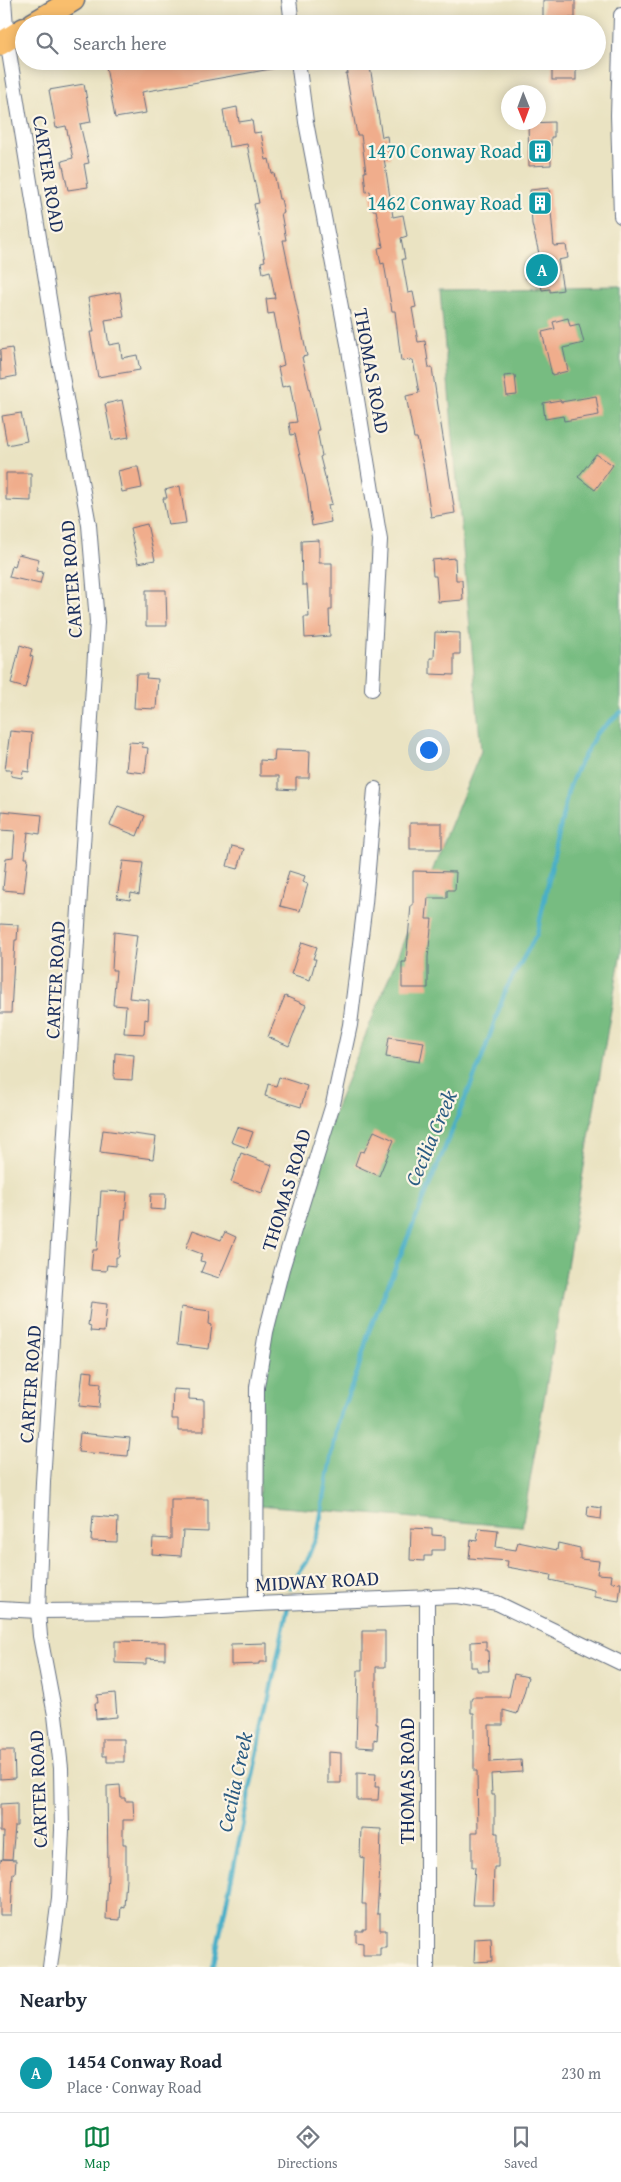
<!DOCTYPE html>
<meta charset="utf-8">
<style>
body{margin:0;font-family:"Gentium Book Plus",serif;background:#f2f2f3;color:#1f2937}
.compass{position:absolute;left:501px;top:85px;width:45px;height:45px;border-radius:50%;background:#fff;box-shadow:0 2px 12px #0003;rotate:179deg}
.you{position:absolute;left:428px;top:749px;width:18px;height:18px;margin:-12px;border:4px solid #fff;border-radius:50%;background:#1a73e8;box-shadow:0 0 0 8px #1a73e833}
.badge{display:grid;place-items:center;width:32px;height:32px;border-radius:50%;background:#0b8043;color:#fff;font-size:16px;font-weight:700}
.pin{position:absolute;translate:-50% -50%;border:2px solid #fff;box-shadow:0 1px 5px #0006}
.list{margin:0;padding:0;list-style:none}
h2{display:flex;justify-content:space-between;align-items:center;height:65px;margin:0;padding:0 20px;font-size:21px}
h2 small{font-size:16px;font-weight:400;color:#747a83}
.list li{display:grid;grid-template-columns:32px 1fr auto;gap:15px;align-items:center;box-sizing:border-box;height:80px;padding:0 20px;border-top:1px solid #e0e1e3}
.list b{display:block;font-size:19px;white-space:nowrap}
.list p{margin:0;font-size:16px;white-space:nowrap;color:#747a83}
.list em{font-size:16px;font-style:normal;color:#747a83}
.icon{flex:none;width:28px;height:28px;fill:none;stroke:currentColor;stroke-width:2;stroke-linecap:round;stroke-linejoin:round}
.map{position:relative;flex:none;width:621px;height:1967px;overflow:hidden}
.search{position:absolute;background:#fff;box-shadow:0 2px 12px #0003;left:15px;right:15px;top:15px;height:55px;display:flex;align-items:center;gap:12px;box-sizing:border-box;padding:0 18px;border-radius:28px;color:#747a83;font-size:19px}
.sheet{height:145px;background:#fff}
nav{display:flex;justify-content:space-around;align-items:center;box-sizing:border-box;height:70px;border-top:1px solid #e0e1e3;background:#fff;font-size:14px;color:#747a83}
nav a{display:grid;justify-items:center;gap:2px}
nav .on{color:#0b8043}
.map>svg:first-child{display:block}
</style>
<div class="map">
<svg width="621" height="1967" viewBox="0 0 621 1967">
<rect width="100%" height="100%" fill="#fcf5e5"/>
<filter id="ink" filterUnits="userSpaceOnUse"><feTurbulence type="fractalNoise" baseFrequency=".02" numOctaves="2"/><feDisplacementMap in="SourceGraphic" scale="10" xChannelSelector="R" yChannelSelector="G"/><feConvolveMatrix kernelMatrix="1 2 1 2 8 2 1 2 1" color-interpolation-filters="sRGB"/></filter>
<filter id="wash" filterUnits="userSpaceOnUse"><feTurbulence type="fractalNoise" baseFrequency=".0096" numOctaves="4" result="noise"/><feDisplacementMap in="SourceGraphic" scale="20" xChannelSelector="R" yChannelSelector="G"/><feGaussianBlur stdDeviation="1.12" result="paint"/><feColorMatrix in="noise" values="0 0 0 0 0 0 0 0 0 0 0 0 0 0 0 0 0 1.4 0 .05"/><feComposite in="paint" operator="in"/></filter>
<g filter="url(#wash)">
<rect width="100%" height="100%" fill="#eae3c2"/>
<polygon fill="#77bc81" stroke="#497670" points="621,288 621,952 522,1527 259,1505 262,1341 311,1169 481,751 440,291"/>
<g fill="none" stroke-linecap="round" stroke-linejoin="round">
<g stroke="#49afc8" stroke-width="4.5">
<polyline points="291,1588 293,1580 306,1562 318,1532 338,1420 357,1373 369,1331 482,1058 506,989 537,934 568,791 576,771 596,734 621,712"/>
<polyline points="213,1967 288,1606"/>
</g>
</g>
<g id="blocks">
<g fill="#f0ad8c">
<polygon points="543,0 575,0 575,18 556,18 556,24 543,24"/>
<polygon points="105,61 281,61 282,67 142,92 146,113 115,118"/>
<polygon points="346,61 369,61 382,137 387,136 390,158 384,158 393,217 403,215 407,236 401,238 405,259 402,259 408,293 413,292 416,307 412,308 418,342 425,341 429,368 432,368 455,513 431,517 423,464 417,438 414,438 406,396 419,393 413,360 401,361 395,311 392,311 384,263 381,264 378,248 383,247 376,210 373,210 370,191 366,192 364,172 366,172 361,135 357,135 346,74 348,74"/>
<rect x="552" y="61" width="24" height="19"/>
<polygon points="84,84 91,122 80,124 89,163 84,164 88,187 68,190 62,161 73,158 66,126 56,128 49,90"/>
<polygon points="237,107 239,122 252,120 254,133 261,132 266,160 269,159 272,174 274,173 279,199 281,199 284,213 281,213 286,240 283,240 307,356 302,357 319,430 317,430 322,456 320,457 332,504 328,505 331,522 312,526 307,487 295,434 291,435 289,423 297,422 290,385 282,387 278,367 284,365 274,313 268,314 266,299 275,298 270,271 263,273 261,262 265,261 254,204 259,203 247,144 229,147 223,110"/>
<polygon points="554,122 554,137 551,137 551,165 529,166 528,123"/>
<polygon points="549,188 554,246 566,245 568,258 558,260 563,290 550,292 550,289 542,290 539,276 526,279 524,264 541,262 532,224 530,190"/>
<polygon points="120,292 124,317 105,320 109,345 120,343 122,358 137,355 140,370 98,377 90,332 94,332 88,298"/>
<polygon points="568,318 570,326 579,324 584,343 563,348 568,371 552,375 542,332 555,329 553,322"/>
<polygon points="12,348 16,376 1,379 0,350"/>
<polygon points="515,375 517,395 507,396 504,376"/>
<polygon points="596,396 599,415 564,421 563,416 545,419 543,403 560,400 561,402"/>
<polygon points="122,400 129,437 112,440 105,404"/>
<polygon points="21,413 27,441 7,445 2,416"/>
<polygon points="596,454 613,465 595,490 578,477"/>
<polygon points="134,467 138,467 142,488 122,492 118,471"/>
<polygon points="6,473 31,473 31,501 6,500"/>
<polygon points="180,486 186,523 168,525 163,498 167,498 165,490"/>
<polygon points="147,524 155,560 138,563 130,528"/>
<polygon points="319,540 319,563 332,563 332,610 329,610 330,636 305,638 304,617 309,617 307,585 302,585 301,541"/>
<polygon points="18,554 39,559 36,571 43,572 40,584 9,577 12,566 15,567"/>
<polygon points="455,558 456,580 462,580 463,600 438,602 436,576 433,576 432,560"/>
<polygon points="146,590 166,590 167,626 146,626"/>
<polygon points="435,632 460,633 460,654 454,654 454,675 430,674 430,658 434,658"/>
<polygon points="20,645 32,649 30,656 33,657 25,688 11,684"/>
<polygon points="136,674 147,674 146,678 158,679 156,709 134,708"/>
<polygon points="10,731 32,733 29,772 23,771 22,778 11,776 12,770 5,770"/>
<polygon points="129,742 143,743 142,747 148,748 145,773 126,771"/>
<polygon points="275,750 310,751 309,778 296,778 296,790 279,789 279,776 260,776 260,760 274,761"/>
<polygon points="118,806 145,816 137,836 110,825"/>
<polygon points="2,811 42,815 40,834 28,832 25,858 28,858 24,892 3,890 6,858 13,857 15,831 0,830"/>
<rect x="410" y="823" width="32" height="26"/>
<polygon points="232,846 244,849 238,869 227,866"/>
<polygon points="123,861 143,863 139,895 131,893 130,900 117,898"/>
<polygon points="289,871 305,876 303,882 308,884 300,911 280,906"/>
<polygon points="413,871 456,872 455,890 447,890 447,898 428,898 426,919 432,919 428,957 428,988 402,988 402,962 406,962 411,905 413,905"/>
<polygon points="0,924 18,925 17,940 15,940 11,1013 0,1013"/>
<polygon points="114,932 137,935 129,998 149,1000 148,1020 145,1019 144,1034 124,1033 126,1006 113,1005 116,970 112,970"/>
<polygon points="302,942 317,947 313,959 316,959 310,980 291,974"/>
<polygon points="285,996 306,1005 289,1046 268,1037"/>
<polygon points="389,1037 424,1042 420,1062 386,1057"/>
<polygon points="115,1053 134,1055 132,1080 114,1079"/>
<polygon points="279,1077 307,1086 301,1107 265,1096 268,1084 276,1086"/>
<polygon points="237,1127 253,1132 247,1148 231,1142"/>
<polygon points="103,1130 156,1137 153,1159 100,1152"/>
<polygon points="374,1131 394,1140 379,1176 355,1165 360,1151 364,1152"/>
<polygon points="241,1153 272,1165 262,1193 231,1182"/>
<polygon points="101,1191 127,1192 125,1219 122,1219 119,1257 116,1257 116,1266 107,1265 106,1271 91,1270 93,1250 97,1250"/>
<polygon points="151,1194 166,1194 165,1210 150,1209"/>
<polygon points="193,1230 221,1240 225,1232 236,1237 219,1278 201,1272 205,1262 200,1261 202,1254 186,1248"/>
<polygon points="91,1302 107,1304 104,1332 90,1331 91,1326 88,1325"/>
<polygon points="181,1307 210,1311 209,1324 212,1325 209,1349 177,1345"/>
<polygon points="83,1371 93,1372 92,1382 101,1383 99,1408 79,1406"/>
<polygon points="173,1389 189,1390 189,1399 204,1400 204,1431 178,1431 178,1419 172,1419"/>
<polygon points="80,1433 130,1438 128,1456 78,1452"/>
<polygon points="171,1499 208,1499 208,1532 183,1531 181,1556 152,1554 153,1538 171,1539"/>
<polygon points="588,1506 602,1508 601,1519 587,1517"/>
<polygon points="93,1516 118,1518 117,1542 91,1541"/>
<polygon points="411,1528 432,1529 432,1535 445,1536 445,1550 432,1550 432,1556 424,1556 424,1561 410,1560"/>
<polygon points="479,1528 498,1530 496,1547 516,1550 518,1542 557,1550 558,1543 580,1548 580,1559 599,1561 597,1574 612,1575 611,1582 621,1583 619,1601 594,1597 594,1590 550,1580 551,1575 507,1567 508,1561 469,1558 471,1540 477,1541"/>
<polygon points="362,1631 385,1631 385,1667 376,1667 376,1724 378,1724 377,1740 374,1739 374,1748 356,1747 358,1670 362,1670"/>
<polygon points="115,1641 165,1642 165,1659 146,1658 146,1664 115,1663"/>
<polygon points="486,1641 486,1651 488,1651 489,1671 477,1671 477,1667 471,1667 471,1642"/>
<polygon points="267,1643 267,1662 259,1662 259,1664 231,1665 231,1644"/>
<polygon points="514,1674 528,1677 524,1693 517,1714 503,1710 503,1725 489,1725 490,1762 521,1760 522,1772 491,1774 492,1795 495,1795 495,1833 498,1833 498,1867 494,1867 493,1905 472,1905 475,1867 472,1867 472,1832 478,1832 477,1771 474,1771 474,1713 471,1713 471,1699 472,1697 509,1697"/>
<polygon points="115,1693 117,1717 96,1719 95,1703 98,1703 97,1695"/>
<polygon points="103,1739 124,1739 124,1762 107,1762 107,1756 103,1756"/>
<polygon points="0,1750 14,1750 15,1778 0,1779"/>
<polygon points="328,1752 341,1753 341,1783 328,1783"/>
<polygon points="357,1773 376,1774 375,1787 379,1787 378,1800 357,1800"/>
<polygon points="120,1785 121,1798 125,1798 125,1801 133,1801 134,1820 123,1820 123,1844 126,1844 126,1879 124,1907 121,1906 120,1920 106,1919 108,1873 107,1786"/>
<polygon points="17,1803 17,1826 15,1826 12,1859 3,1859 4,1832 0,1832 0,1804"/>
<polygon points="361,1828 381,1829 380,1868 377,1914 380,1914 380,1930 386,1930 386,1947 380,1947 380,1955 363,1955 363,1943 356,1942 356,1931 363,1931 363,1929 366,1929 366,1904 362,1904 364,1858 360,1857"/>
<polygon points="3,1859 16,1860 15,1874 13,1873 11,1915 0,1915 0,1860"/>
<polygon points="491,1938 492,1961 474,1962 475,1939"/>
</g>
</g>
</g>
<g filter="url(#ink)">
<use href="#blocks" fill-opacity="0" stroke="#636e81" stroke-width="1"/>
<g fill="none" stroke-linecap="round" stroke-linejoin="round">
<g stroke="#636e81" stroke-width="16">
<g id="minor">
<polyline points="4,0 7,40 59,360 89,525 97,622 43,1482 38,1611 40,1636 55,1715 61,1768 62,1830 59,1898 50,1967"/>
<polyline points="289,0 292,24"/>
<polyline points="621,15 618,115 621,216"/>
<polyline points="298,61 306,122 348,344 380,540 372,689"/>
<polyline points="256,1604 257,1387 266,1332 282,1269 333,1104 350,1025 365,903 375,789"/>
<polyline points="0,1609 38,1611 159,1610 256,1604 457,1596 497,1603 621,1663"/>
<polyline points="427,1967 427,1596"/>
</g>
</g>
<g stroke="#636e81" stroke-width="25">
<g id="primary">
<polyline points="33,24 73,0"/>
<polyline points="0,44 24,29"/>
</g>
</g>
<use href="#minor" stroke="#fff" stroke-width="14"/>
<use href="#primary" stroke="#f9be6d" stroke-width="22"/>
</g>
</g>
<defs>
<g id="building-square" transform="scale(1.25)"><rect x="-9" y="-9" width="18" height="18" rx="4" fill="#0f9aa8" stroke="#fcf5e5"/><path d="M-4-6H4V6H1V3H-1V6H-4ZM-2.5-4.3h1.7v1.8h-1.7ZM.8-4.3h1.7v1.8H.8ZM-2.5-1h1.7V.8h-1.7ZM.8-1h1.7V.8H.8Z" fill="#fff"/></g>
</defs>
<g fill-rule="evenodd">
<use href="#building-square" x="540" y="151"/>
<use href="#building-square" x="540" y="203"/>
</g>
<g text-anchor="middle" stroke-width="4.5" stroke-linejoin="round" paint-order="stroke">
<g font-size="20" fill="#0d838f" stroke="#fcf5e5" text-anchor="end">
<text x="522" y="158">1470 Conway Road</text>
<text x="522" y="210">1462 Conway Road</text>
</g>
<g font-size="20" fill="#1b2f5e" stroke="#fcf5e5">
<text transform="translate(49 174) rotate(81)" y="7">CARTER ROAD</text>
<text transform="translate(372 371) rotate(80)" y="7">THOMAS ROAD</text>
<text transform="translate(71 579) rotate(-94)" y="7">CARTER ROAD</text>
<text transform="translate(55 980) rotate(-87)" y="7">CARTER ROAD</text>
<text transform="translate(286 1190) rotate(-73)" y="7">THOMAS ROAD</text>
<text transform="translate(30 1384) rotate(-86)" y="7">CARTER ROAD</text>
<text transform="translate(317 1581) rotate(-3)" y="7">MIDWAY ROAD</text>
<text transform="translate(407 1781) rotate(-90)" y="7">THOMAS ROAD</text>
<text transform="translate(38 1789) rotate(-92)" y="7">CARTER ROAD</text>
</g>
<g font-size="21" font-style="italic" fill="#2b5c83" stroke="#fcf5e5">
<text transform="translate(431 1138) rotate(-67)" y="7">Cecilia Creek</text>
<text transform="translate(235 1782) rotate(-78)" y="7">Cecilia Creek</text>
</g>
</g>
</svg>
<svg class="compass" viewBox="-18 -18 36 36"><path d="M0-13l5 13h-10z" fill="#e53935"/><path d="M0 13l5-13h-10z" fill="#747a83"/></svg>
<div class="you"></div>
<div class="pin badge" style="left:542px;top:270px;background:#0f9aa8">A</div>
<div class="search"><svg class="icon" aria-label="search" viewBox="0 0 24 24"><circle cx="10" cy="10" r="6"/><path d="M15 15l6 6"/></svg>Search here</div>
</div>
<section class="sheet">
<h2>Nearby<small></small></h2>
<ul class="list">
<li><span class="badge" style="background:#0f9aa8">A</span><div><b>1454 Conway Road</b><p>Place · Conway Road</p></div><em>230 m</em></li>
</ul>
</section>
<nav>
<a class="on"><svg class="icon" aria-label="map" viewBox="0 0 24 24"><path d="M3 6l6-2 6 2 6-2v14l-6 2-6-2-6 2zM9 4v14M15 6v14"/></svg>Map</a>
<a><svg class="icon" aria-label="directions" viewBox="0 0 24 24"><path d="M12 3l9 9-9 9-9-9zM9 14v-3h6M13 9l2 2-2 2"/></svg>Directions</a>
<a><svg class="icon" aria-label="saved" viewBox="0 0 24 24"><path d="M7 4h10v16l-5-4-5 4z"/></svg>Saved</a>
</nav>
